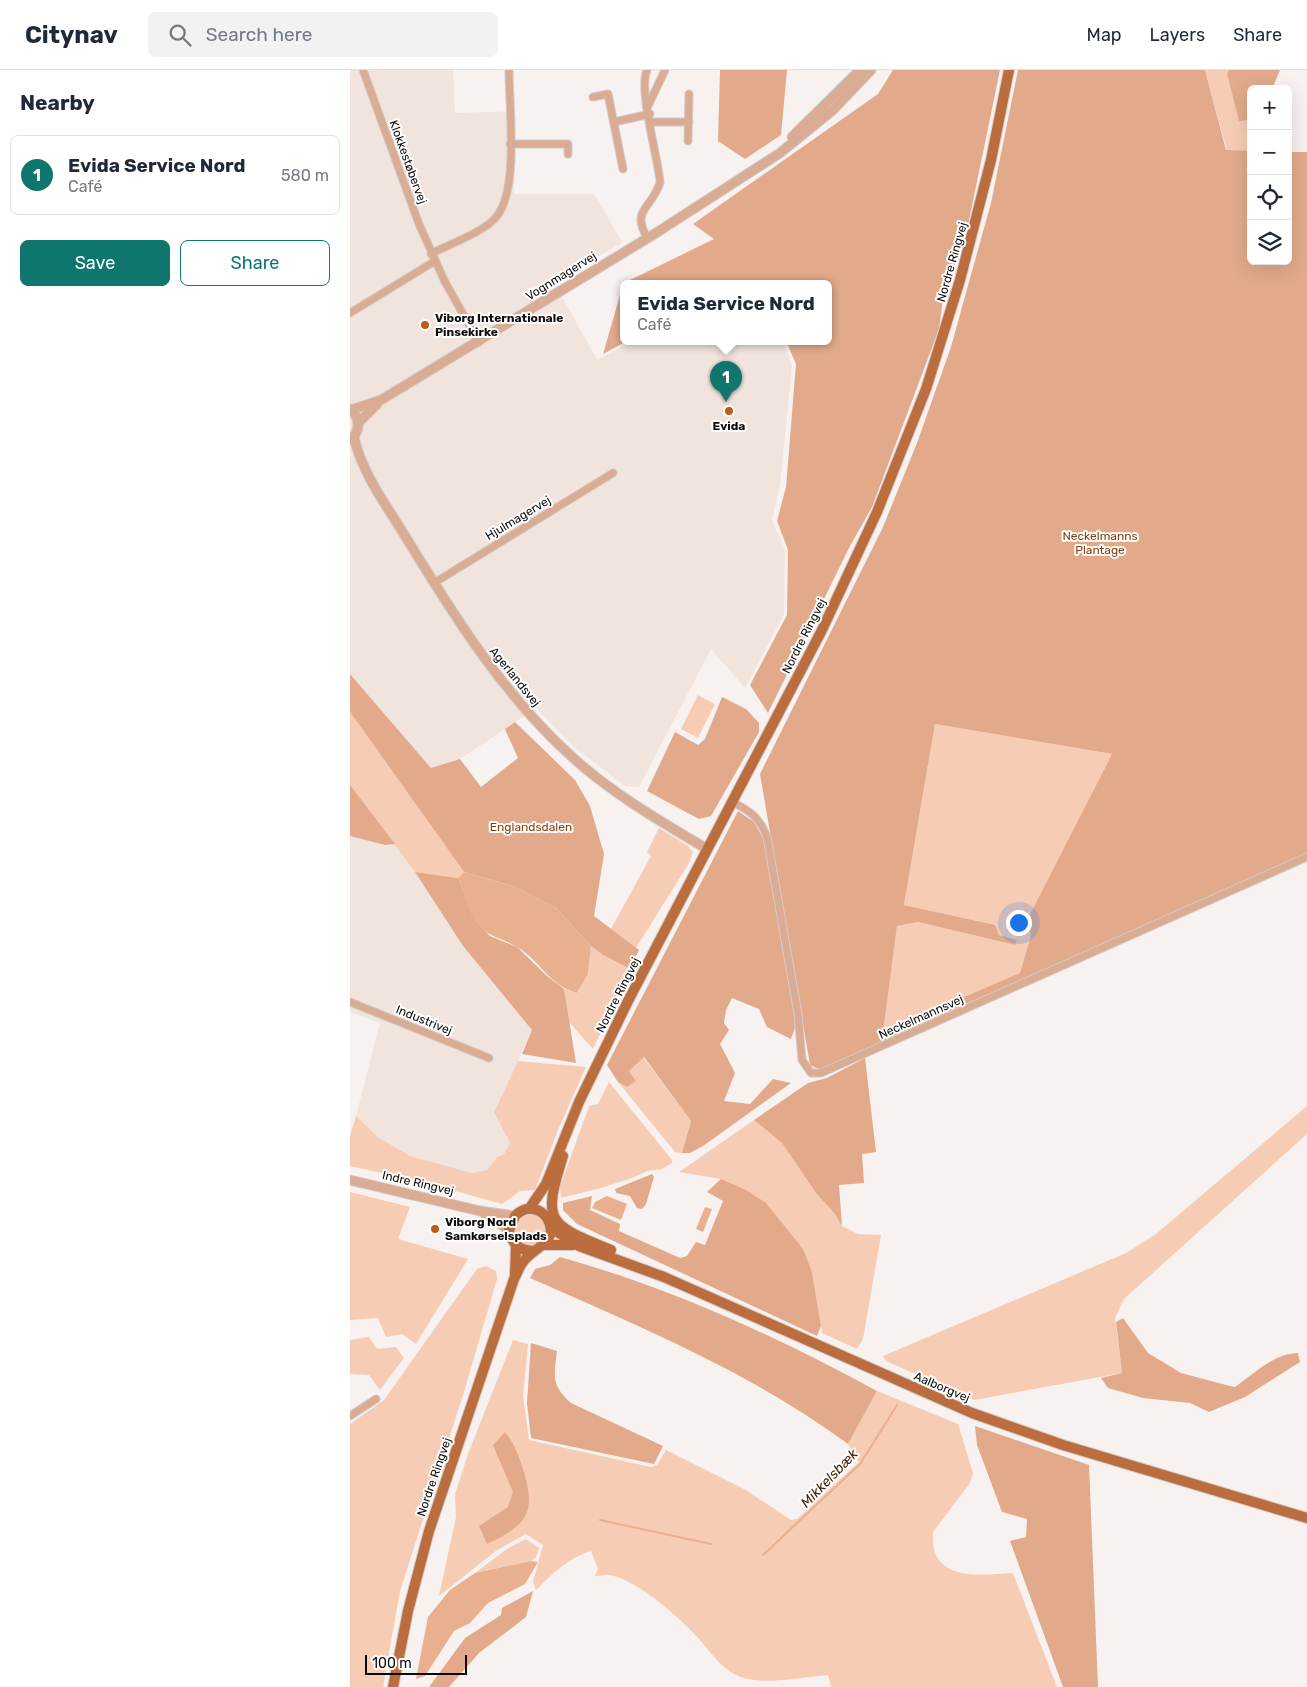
<!DOCTYPE html>
<meta charset="utf-8">
<style>
body{margin:0;font-family:Rubik,sans-serif;background:#f2f2f3;color:#1f2937}
.controls{position:absolute;right:15px;top:15px;display:grid;overflow:hidden;border-radius:8px;box-shadow:0 5px 20px #0002}
.controls button{width:45px;height:45px;display:grid;place-items:center;padding:0;border:0;border-bottom:1px solid #e0e1e3;background:#fff;color:#1f2937;font:25px sans-serif}
.scale{position:absolute;left:15px;bottom:12px;width:102px;box-sizing:border-box;padding-left:5px;border:2px solid #0e0c0b;border-top:0;font-size:14px;line-height:18px;white-space:nowrap;color:#0e0c0b;-webkit-text-stroke:4px #fff;paint-order:stroke}
.you{position:absolute;left:668px;top:852px;width:18px;height:18px;margin:-12px;border:4px solid #fff;border-radius:50%;background:#1a73e8;box-shadow:0 0 0 8px #1a73e833}
.badge{display:grid;place-items:center;width:32px;height:32px;border-radius:50%;background:#0f766e;color:#fff;font-size:16px;font-weight:700}
.pin{position:absolute;translate:-50% -41px;filter:drop-shadow(0 1px 2px #0008)}
.pin::after{content:'';position:absolute;top:26px;width:18px;height:15px;background:inherit;clip-path:polygon(0 0,100% 0,50% 100%)}
.popup{position:absolute;left:270px;top:210px;width:212px;height:65px;box-sizing:border-box;display:grid;place-content:center;border-radius:8px;background:#fff;filter:drop-shadow(0 1px 4px #0005);font-size:16px;white-space:nowrap;color:#747a83}
.popup b{font-size:19px;color:#1f2937}
.popup::after{content:'';position:absolute;left:50%;top:100%;margin-left:-10px;border:10px solid transparent;border-top-color:#fff}
.list{margin:0;padding:0;list-style:none}
h2{display:flex;justify-content:space-between;align-items:center;height:65px;margin:0;padding:0 20px;font-size:21px}
h2 small{font-size:16px;font-weight:400;color:#747a83}
.list li{display:grid;grid-template-columns:32px 1fr auto;gap:15px;align-items:center;box-sizing:border-box;height:80px;margin:0 10px 10px;padding:0 10px;border:1px solid #e0e1e3;border-radius:8px}
.list b{display:block;font-size:19px;white-space:nowrap}
.list p{margin:0;font-size:16px;white-space:nowrap;color:#747a83}
.list em{font-size:16px;font-style:normal;color:#747a83}
.actions{display:flex;gap:10px;padding:15px 20px}
.actions a{flex:1;padding:11px 0;border:1px solid #0f766e;border-radius:8px;text-align:center;font-size:18px;color:#0f766e}
.actions .main{background:#0f766e;color:#fff}
.icon{flex:none;width:28px;height:28px;fill:none;stroke:currentColor;stroke-width:2;stroke-linecap:round;stroke-linejoin:round}
.map{position:relative;flex:none;width:957px;height:1617px;overflow:hidden}
header{display:flex;align-items:center;gap:30px;box-sizing:border-box;height:70px;padding:0 25px;background:#fff;border-bottom:1px solid #e0e1e3}
header strong{font-size:24px}
nav{display:flex;gap:28px;margin-inline-start:auto;font-size:18px}
.search{width:350px;height:45px;background:#f2f2f3;display:flex;align-items:center;gap:12px;box-sizing:border-box;padding:0 18px;border-radius:8px;color:#747a83;font-size:19px}
main{display:flex}
aside{flex:1;background:#fff}
.map>svg:first-child{display:block}
</style>
<header>
<strong>Citynav</strong>
<div class="search"><svg class="icon" aria-label="search" viewBox="0 0 24 24"><circle cx="10" cy="10" r="6"/><path d="M15 15l6 6"/></svg>Search here</div>
<nav><a>Map</a><a>Layers</a><a>Share</a></nav>
</header>
<main>
<aside>
<h2>Nearby<small></small></h2>
<ul class="list">
<li><span class="badge">1</span><div><b>Evida Service Nord</b><p>Café</p></div><em>580 m</em></li>
</ul>
<div class="actions"><a class="main">Save</a><a>Share</a></div>
</aside>
<div class="map">
<svg width="957" height="1617" viewBox="0 0 957 1617">
<rect width="100%" height="100%" fill="#f7f1ef"/>
<g fill="#f1e4dd">
<polygon points="0,0 103,0 105,43 164,41 164,124 244,124 272,172 205,214 247,290 283,271 432,271 442,295 430,415 422,450 435,480 434,544 395,618 361,579 289,717 275,716 223,676 186,638 110,689 81,698 0,604"/>
<polygon points="0,715 65,802 113,876 182,960 144,1042 160,1073 154,1084 147,1087 137,1100 122,1103 60,1086 28,1067 6,1046 30,953 0,942"/>
</g>
<g fill="#f7ccb4">
<polygon points="855,0 879,0 877,4 889,50 901,50 901,81 877,81"/>
<polygon points="348,625 365,634 348,668 331,659"/>
<polygon points="0,642 114,802 108,808 65,802 0,715"/>
<polygon points="585,654 762,684 676,852 681,865 670,903 532,963 547,856 568,852 665,875 667,870 649,865 644,855 554,835"/>
<polygon points="309,758 338,776 343,782 339,793 286,878 261,859 301,786 297,782"/>
<polygon points="241,876 253,885 280,899 243,979 218,951 214,919 227,923 238,904"/>
<polygon points="293,987 341,1051 332,1083 325,1082 268,1012 277,1017 286,1011 279,1001"/>
<polygon points="168,991 236,997 208,1060 185,1120 170,1121 152,1134 73,1112 0,1096 0,1066 6,1046 28,1067 60,1086 122,1103 137,1100 147,1087 154,1084 160,1073 144,1042"/>
<polygon points="259,1012 322,1090 322,1093 312,1099 297,1101 282,1108 251,1118 211,1128 210,1117 239,1036 248,1034"/>
<polygon points="957,1036 957,1064 774,1229 765,1248 772,1303 624,1330 536,1291 533,1286 776,1183 806,1164"/>
<polygon points="404,1050 432,1073 466,1123 484,1143 492,1156 508,1164 531,1165 513,1269 507,1279 472,1263 462,1202 371,1109 329,1102"/>
<polygon points="0,1122 60,1137 48,1169 118,1189 66,1274 52,1264 36,1267 28,1248 0,1250"/>
<circle cx="180" cy="1160" r="15"/>
<polygon points="136,1196 146,1201 147,1209 114,1322 50,1521 33,1617 0,1617 0,1354 34,1330 127,1199"/>
<polygon points="19,1267 27,1279 46,1277 54,1288 30,1320 19,1305 0,1304 0,1270"/>
<path d="M 163,1270 L 178,1274 L 173,1326 L 179,1370 L 301,1397 L 307,1395 L 316,1380 L 394,1419 L 441,1450 L 447,1449 L 509,1392 L 498,1374 L 527,1321 L 608,1354 L 623,1403 L 620,1413 L 583,1462 C 583,1469 583,1479 586,1485 C 598,1511 640,1504 663,1503 L 707,1617 L 481,1617 L 478,1605 C 451,1607 421,1615 394,1608 C 375,1603 362,1584 349,1569 C 329,1547 292,1514 264,1506 C 258,1504 251,1506 245,1506 L 248,1499 L 241,1481 C 218,1488 202,1504 186,1520 L 183,1512 L 193,1475 L 176,1464 L 147,1480 L 89,1526 L 106,1447 L 105,1424 L 118,1384 Z"/>
<polygon points="176,1469 189,1478 186,1487 181,1491 125,1503 157,1479"/>
</g>
<g fill="#e2aa8b" fill-rule="evenodd">
<polygon points="370,0 437,0 431,65 395,89 368,71"/>
<polygon points="543,0 650,0 618,155 593,229 589,259 522,437 500,476 418,643 400,615 437,545 438,480 427,451 436,417 446,294 436,271 478,271 478,213 274,213 364,169 343,154 528,24"/>
<path d="M 668,0 L 855,0 L 876,80 L 901,81 L 901,191 L 938,191 L 938,82 L 957,82 L 957,787 L 470,1000 L 460,995 L 410,704 L 533,457 L 567,373 L 601,277 L 641,133 ZM 585,654 L 762,684 L 676,852 L 681,865 L 670,903 L 533,962 L 547,856 L 568,852 L 665,875 L 667,870 L 649,865 L 645,855 L 554,835 Z"/>
<polygon points="879,0 930,0 922,19 901,19 901,50 889,51 877,4"/>
<polygon points="273,215 274,271 277,271 253,284"/>
<polygon points="0,604 81,698 110,689 131,717 168,688 155,659 165,652 225,710 240,736 254,784 244,846 289,880 280,899 253,885 241,876 206,838 163,816 114,802 0,642"/>
<polygon points="372,627 396,639 409,653 409,662 361,746 349,749 297,721 325,662 348,675 355,669"/>
<polygon points="0,715 45,774 35,775 0,766"/>
<polygon points="388,741 404,752 414,770 446,955 441,969 417,957 409,939 382,928 376,940 374,953 379,960 370,974 385,1003 374,1031 400,1034 423,1009 441,1013 353,1076 340,1083 332,1083 341,1051 294,987 279,1001 286,1011 277,1017 268,1012 257,995"/>
<polygon points="65,802 108,808 125,850 140,866 167,877 197,906 214,919 226,993 172,984 182,960 113,876"/>
<polygon points="515,988 526,1082 512,1084 514,1113 489,1115 492,1156 484,1143 466,1123 432,1073 404,1050 458,1013 477,1008"/>
<polygon points="302,1104 304,1107 296,1134 292,1139 287,1138 280,1126 266,1123 265,1119"/>
<polygon points="371,1109 396,1120 416,1133 453,1179 462,1202 471,1256 467,1266 227,1154 213,1140 213,1133 242,1126 240,1140 270,1154 269,1161 330,1188 337,1186 346,1172 355,1175 373,1131 357,1122"/>
<path d="M 210,1187 C 321,1218 426,1266 527,1321 L 498,1374 C 402,1303 289,1256 180,1208 L 185,1199 L 200,1195 Z"/>
<path d="M 773,1248 L 798,1283 L 831,1303 L 880,1316 L 885,1317 C 903,1304 925,1283 948,1283 L 950,1292 L 895,1327 L 859,1342 L 840,1333 L 793,1328 L 758,1318 L 751,1308 L 772,1303 L 766,1252 Z"/>
<path d="M 181,1273 L 207,1281 C 204,1306 201,1315 221,1333 L 313,1376 L 304,1394 L 181,1368 L 177,1333 Z"/>
<polygon points="625,1356 739,1395 748,1617 713,1617 660,1471 676,1467 677,1449 652,1442 627,1375"/>
<path d="M 155,1362 C 165,1374 168,1385 173,1399 C 187,1443 177,1455 137,1474 L 129,1456 L 158,1437 L 163,1422 L 143,1375 Z"/>
<polygon points="183,1521 176,1547 129,1583 99,1617 79,1617 115,1568 151,1545 152,1538"/>
</g>
<g fill="#e9b090">
<path d="M 114,802 L 163,816 L 206,838 L 241,876 L 238,904 L 227,923 C 198,915 191,891 167,877 C 151,867 136,867 125,851 C 117,839 114,821 108,808 Z"/>
<polygon points="257,1126 277,1134 271,1150 242,1138 245,1132"/>
<polygon points="355,1137 362,1139 353,1162 346,1159"/>
<polygon points="181,1491 188,1492 175,1514 138,1533 120,1553 104,1561 75,1606 66,1609 78,1547 100,1520 125,1503"/>
</g>
<g fill="none" stroke-linecap="round" stroke-linejoin="round">
<g stroke="#e9b090" stroke-width="2">
<polyline points="250,1450 361,1474"/>
<polyline points="413,1485 510,1394 547,1335"/>
</g>
<g stroke="#d2cccb" stroke-width="9">
<g id="minor">
<polyline points="13,0 69,154 95,212 129,272"/>
<polyline points="243,27 258,24 273,99"/>
<polyline points="298,36 315,0"/>
<polyline points="264,52 300,44"/>
<polyline points="301,52 339,52"/>
<polyline points="338,71 339,24"/>
<polyline points="160,74 218,74 218,84"/>
<path d="M 297,167 C 280,139 304,137 310,112 C 308,87 288,19 297,0"/>
<path d="M 81,184 C 99,174 135,162 147,146 C 169,118 159,37 159,0"/>
<polyline points="0,243 85,191"/>
<polyline points="84,513 263,403"/>
<path d="M 382,732 C 399,740 410,748 417,767 L 448,944 L 452,990 L 461,1003 L 471,1003 L 957,787"/>
<polyline points="0,932 139,988"/>
<polyline points="0,1346 26,1329"/>
</g>
</g>
<g stroke="#d2cccb" stroke-width="11">
<g id="tertiary">
<polyline points="442,67 510,0"/>
<path d="M 0,339 C 11,348 11,361 0,370"/>
<polyline points="1,340 31,330 306,163 430,83 483,40 521,0"/>
<polyline points="8,353 27,334"/>
<path d="M 4,367 C 12,405 40,440 60,474 C 106,549 154,625 220,685 C 261,723 310,751 357,779"/>
<polyline points="0,1110 130,1141 165,1146"/>
<polyline points="135,1144 159,1160"/>
</g>
</g>
<g stroke="#d2cccb" stroke-width="12">
<g id="primary">
<path d="M 213,1086 C 192,1153 197,1154 261,1180"/>
<polyline points="179,1139 196,1114 229,1032 278,931 472,560 527,442 576,319 610,210 641,90 659,0"/>
<polyline points="201,1158 229,1176 314,1207 622,1343 713,1375 957,1448"/>
<polyline points="195,1175 223,1175"/>
<polyline points="165,1204 166,1175"/>
<path d="M 43,1617 L 58,1541 L 79,1461 L 164,1209 C 167,1204 169,1197 173,1192 C 182,1178 210,1172 198,1150 C 195,1144 189,1140 183,1139 C 176,1138 170,1141 165,1146 L 159,1160 C 161,1173 170,1181 183,1181"/>
</g>
</g>
<use href="#minor" stroke="#d9ac93" stroke-width="7"/>
<use href="#tertiary" stroke="#d9ac93" stroke-width="9"/>
<use href="#primary" stroke="#bc6d3e" stroke-width="10"/>
</g>
<g fill="#bc5c17" stroke="#fff" stroke-width="2">
<circle cx="75" cy="255" r="5"/>
<circle cx="379" cy="341" r="5"/>
<circle cx="85" cy="1159" r="5"/>
</g>
<g text-anchor="middle" stroke-width="4" stroke-linejoin="round" paint-order="stroke">
<g font-size="12" fill="#0e0c0b" stroke="#fff">
<text transform="translate(58 92) rotate(70)" y="4">Klokkestøbervej</text>
<text transform="translate(602 192) rotate(-74)" y="4">Nordre Ringvej</text>
<text transform="translate(211 206) rotate(-32)" y="4">Vognmagervej</text>
<text transform="translate(168 448) rotate(-31)" y="4">Hjulmagervej</text>
<text transform="translate(454 566) rotate(-63)" y="4">Nordre Ringvej</text>
<text transform="translate(165 607) rotate(51)" y="4">Agerlandsvej</text>
<text transform="translate(268 925) rotate(-63)" y="4">Nordre Ringvej</text>
<text transform="translate(571 947) rotate(-24)" y="4">Neckelmannsvej</text>
<text transform="translate(74 950) rotate(22)" y="4">Industrivej</text>
<text transform="translate(68 1113) rotate(13)" y="4">Indre Ringvej</text>
<text transform="translate(592 1317) rotate(23)" y="4">Aalborgvej</text>
<text transform="translate(84 1407) rotate(-71)" y="4">Nordre Ringvej</text>
</g>
<g font-size="12" font-weight="bold" fill="#0e0c0b" stroke="#fff" text-anchor="start">
<text x="85" y="252">Viborg Internationale<tspan x="85" dy="14">Pinsekirke</tspan></text>
<text x="379" y="360" text-anchor="middle">Evida</text>
<text x="95" y="1156">Viborg Nord<tspan x="95" dy="14">Samkørselsplads</tspan></text>
</g>
<g font-size="12" fill="#854011" stroke="#fff">
<text x="750" y="470">Neckelmanns<tspan x="750" dy="14">Plantage</tspan></text>
<text x="181" y="761">Englandsdalen</text>
</g>
<g font-size="14" font-style="italic" fill="#48230c" stroke="#fff">
<text transform="translate(479 1408) rotate(-46)" y="5">Mikkelsbæk</text>
</g>
</g>
</svg>
<div class="controls">
<button>+</button>
<button>−</button>
<button><svg class="icon" aria-label="locate" viewBox="0 0 24 24"><circle cx="12" cy="12" r="6"/><path d="M12 2v4M12 18v4M2 12h4M18 12h4"/></svg></button>
<button><svg class="icon" aria-label="layers" viewBox="0 0 24 24"><path d="M12 4l9 5-9 5-9-5zM3 14l9 5 9-5"/></svg></button>
</div>
<div class="scale">100 m</div>
<div class="you"></div>
<div class="pin badge" style="left:376px;top:332px">1</div>
<div class="popup"><b>Evida Service Nord</b>Café</div>
</div>
</main>
